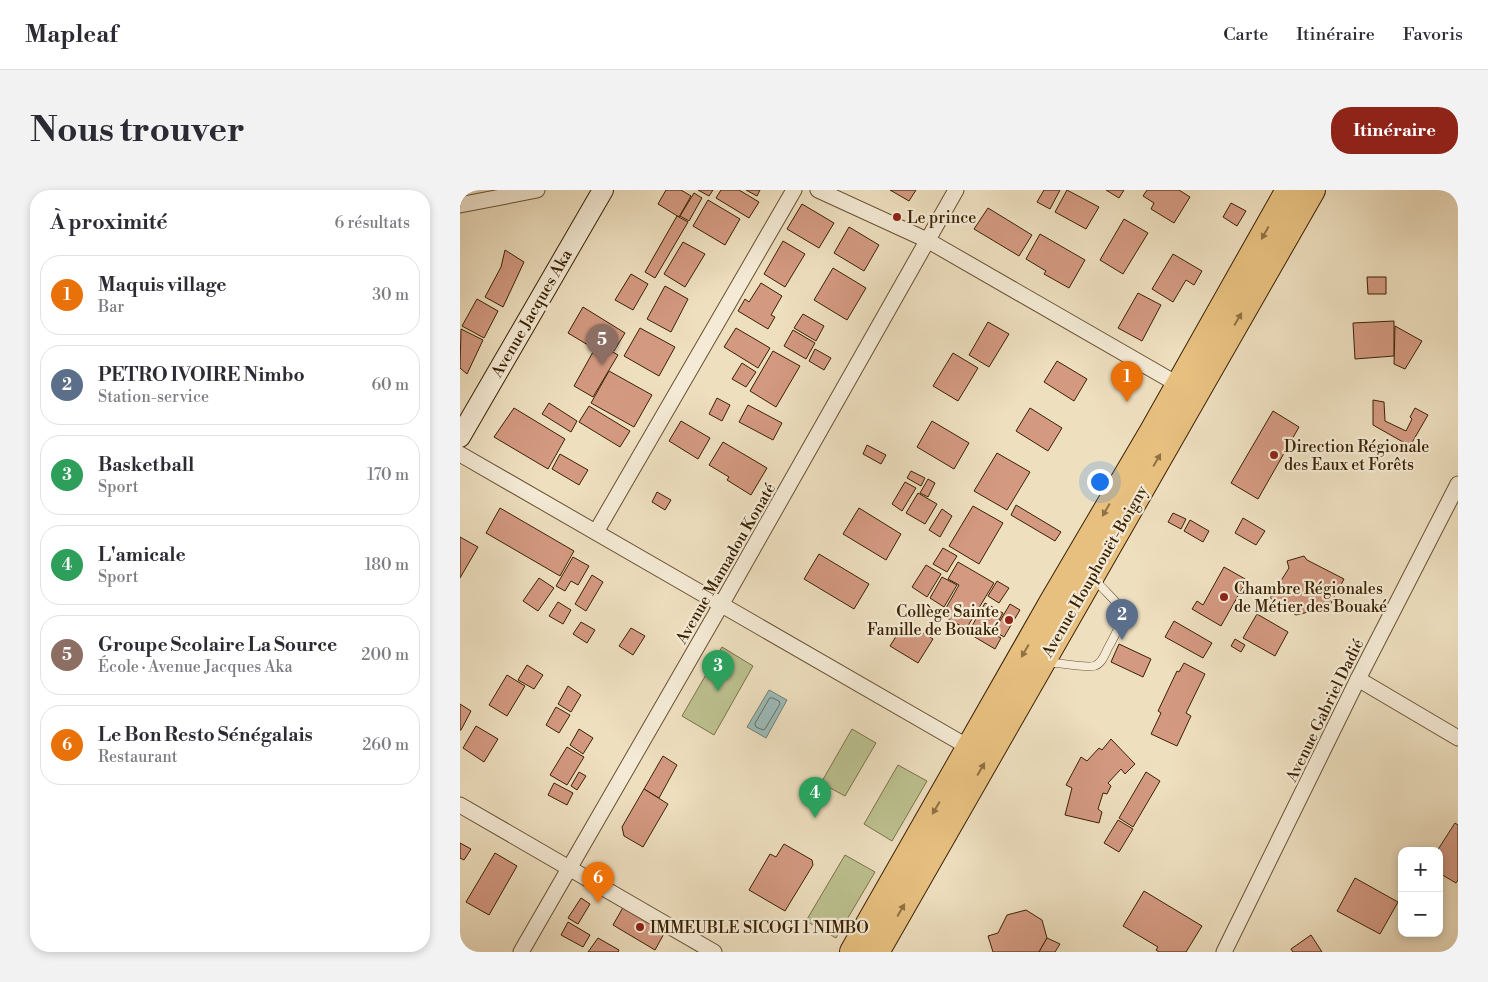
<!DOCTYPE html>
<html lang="fr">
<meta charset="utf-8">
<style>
body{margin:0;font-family:"Libre Bodoni",serif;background:#f2f2f3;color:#2b2b33}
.controls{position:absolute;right:15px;bottom:15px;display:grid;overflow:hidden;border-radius:10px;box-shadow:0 2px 8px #0003}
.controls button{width:45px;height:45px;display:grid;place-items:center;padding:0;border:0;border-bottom:1px solid #e1e1e2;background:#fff;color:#2b2b33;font:25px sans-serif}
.you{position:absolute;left:639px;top:291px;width:18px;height:18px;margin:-12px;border:4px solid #fff;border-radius:50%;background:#1a73e8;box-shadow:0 0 0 8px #1a73e833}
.badge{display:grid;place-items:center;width:32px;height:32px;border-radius:50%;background:#8f2418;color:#fff;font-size:16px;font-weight:700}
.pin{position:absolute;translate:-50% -41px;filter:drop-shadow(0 1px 2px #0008)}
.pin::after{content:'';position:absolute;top:26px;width:18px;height:15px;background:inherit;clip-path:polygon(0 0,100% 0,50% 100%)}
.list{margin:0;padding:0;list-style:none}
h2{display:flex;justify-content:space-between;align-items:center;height:65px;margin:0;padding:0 20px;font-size:21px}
h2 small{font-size:16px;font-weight:400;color:#7c7c81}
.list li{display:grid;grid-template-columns:32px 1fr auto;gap:15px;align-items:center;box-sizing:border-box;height:80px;margin:0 10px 10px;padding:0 10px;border:1px solid #e1e1e2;border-radius:20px}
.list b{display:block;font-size:19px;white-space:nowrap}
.list p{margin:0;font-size:16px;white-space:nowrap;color:#7c7c81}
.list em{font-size:16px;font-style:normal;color:#7c7c81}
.map{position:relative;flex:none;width:998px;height:762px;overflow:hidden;border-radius:20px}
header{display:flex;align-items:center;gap:30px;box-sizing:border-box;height:70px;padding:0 25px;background:#fff;border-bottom:1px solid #e1e1e2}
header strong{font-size:24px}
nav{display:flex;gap:28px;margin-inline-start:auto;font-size:18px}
.intro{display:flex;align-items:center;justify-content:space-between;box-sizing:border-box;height:120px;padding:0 30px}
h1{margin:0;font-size:35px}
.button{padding:12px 22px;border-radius:20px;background:#8f2418;color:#fff;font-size:18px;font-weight:700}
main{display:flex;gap:30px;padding:0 30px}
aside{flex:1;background:#fff;border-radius:20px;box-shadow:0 2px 8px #0003}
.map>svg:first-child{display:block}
</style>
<header>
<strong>Mapleaf</strong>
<nav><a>Carte</a><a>Itinéraire</a><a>Favoris</a></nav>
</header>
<div class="intro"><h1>Nous trouver</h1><a class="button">Itinéraire</a></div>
<main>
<aside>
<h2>À proximité<small>6 résultats</small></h2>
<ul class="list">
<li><span class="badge" style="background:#e8710a">1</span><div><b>Maquis village</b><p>Bar</p></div><em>30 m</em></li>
<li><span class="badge" style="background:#5c6f8a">2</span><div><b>PETRO IVOIRE Nimbo</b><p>Station-service</p></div><em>60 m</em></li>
<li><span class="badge" style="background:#2e9e5b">3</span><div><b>Basketball</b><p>Sport</p></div><em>170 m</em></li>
<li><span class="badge" style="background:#2e9e5b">4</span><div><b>L'amicale</b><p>Sport</p></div><em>180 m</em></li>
<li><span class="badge" style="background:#8d6e63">5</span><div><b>Groupe Scolaire La Source</b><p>École · Avenue Jacques Aka</p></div><em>200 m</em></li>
<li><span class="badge" style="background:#e8710a">6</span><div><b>Le Bon Resto Sénégalais</b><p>Restaurant</p></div><em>260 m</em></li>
</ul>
</aside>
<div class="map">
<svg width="998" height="762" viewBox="0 0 998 762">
<rect width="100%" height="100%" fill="#eedfbf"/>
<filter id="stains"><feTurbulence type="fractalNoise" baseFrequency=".004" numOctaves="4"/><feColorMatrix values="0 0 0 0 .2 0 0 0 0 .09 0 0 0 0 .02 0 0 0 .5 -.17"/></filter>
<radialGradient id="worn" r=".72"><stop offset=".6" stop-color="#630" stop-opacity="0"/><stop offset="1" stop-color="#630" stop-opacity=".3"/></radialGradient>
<g fill="#bcc18f" stroke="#7b7249">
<polygon points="262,457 293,476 254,545 222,526"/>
<polygon points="392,539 416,553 385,606 361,593"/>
<polygon points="438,575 467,591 432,651 404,634"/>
<polygon points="385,665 415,682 376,748 346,731"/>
</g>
<polygon fill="#9cbbba" stroke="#757e71" points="309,500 327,510 306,548 287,537"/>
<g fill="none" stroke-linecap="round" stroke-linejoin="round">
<polygon stroke="#6b6e5e" stroke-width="1" points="310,508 313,508 319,511 320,514 305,539 303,540 296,537 295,534"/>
</g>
<g fill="#d39981" stroke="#3a2203">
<polygon points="206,0 221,0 231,6 219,27 198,14"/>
<polygon points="238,0 253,0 249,6"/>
<polygon points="261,0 279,0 299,12 289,28 256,8"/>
<polygon points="286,0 300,0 297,6"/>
<polygon points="430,0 456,0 449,11"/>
<polygon points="584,0 600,0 590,19 577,12"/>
<polygon points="607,0 639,17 626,39 595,22"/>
<polygon points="646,0 664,0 659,8"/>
<polygon points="687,0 719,0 730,7 714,33 691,19 694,13 683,6"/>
<polygon points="234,3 242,8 229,31 220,26"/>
<polygon points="248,10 280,29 265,55 233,36"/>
<polygon points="771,13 786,21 777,36 763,27"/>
<polygon points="342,14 374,33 359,58 327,39"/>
<polygon points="528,18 572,45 559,66 514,39"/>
<polygon points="217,26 228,32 195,88 185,82"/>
<polygon points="664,29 688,43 663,84 640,70"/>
<polygon points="389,37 419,55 404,81 374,63"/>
<polygon points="580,44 625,70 609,98 584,84 586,81 566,69"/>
<polygon points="323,51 345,64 325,97 304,84"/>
<polygon points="223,52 245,64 225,97 204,84"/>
<polygon points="45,60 64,72 43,117 25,107 41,77"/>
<polygon points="713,64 742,81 734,95 726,90 713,112 692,99"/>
<polygon points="373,78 406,98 387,130 354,110"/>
<polygon points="171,84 188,94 173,120 155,110"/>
<polygon points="907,87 926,87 926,104 908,104"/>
<polygon points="301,93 322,106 311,125 315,127 308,139 278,121 285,109 289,112"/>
<polygon points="205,96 228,109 211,142 187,129"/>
<polygon points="678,103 701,115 682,151 658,138"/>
<polygon points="17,109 38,121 24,148 2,136"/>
<polygon points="123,117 165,143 154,161 137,151 133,158 108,143"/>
<polygon points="343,124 364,136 356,151 334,138"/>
<polygon points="934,131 934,166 895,169 893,133"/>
<polygon points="528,132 549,144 529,177 509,165"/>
<polygon points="935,136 962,151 945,179 934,174"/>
<polygon points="180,138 215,157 199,186 164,166"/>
<polygon points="276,138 310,158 298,178 264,157"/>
<polygon points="1,139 23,150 7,184 0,178"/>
<polygon points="333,140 355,153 346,169 324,156"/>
<polygon points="138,153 158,165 133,207 114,196"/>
<polygon points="355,159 371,168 364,180 349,171"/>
<polygon points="313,161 340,176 316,217 290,201"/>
<polygon points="493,163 518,178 498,211 473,196"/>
<polygon points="597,171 627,189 614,211 584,192"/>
<polygon points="282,173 296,182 286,197 272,189"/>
<polygon points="149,181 192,205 174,237 131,213"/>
<polygon points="257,208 270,215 262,231 249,224"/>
<polygon points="913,210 924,212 925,231 946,241 952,229 950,227 955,218 968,225 950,256 913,235"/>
<polygon points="89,213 117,231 111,242 82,224"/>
<polygon points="288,215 322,233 313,250 279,232"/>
<polygon points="129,216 170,241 160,257 119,232"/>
<polygon points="54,218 105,249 88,279 34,247"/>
<polygon points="570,218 602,238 588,261 556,241"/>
<polygon points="813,221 839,237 798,309 771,293"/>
<polygon points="221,231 250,248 238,269 209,251"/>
<polygon points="472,231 509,253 494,279 457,257"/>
<polygon points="263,252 307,278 291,305 267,290 269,287 249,275"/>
<polygon points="407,255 426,265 421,274 403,264"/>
<polygon points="537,263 570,282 547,320 514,301"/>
<polygon points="100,264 128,280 119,295 92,279"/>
<polygon points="451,281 465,288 461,296 447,288"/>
<polygon points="468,289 475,293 468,307 460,303"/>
<polygon points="445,292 456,298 442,321 432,314"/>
<polygon points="197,302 211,310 205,320 192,312"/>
<polygon points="458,303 477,314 465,334 446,323"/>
<polygon points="556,315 601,342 595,351 551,325"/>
<polygon points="513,316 543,333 519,374 489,356"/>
<polygon points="40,318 114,361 100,386 26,343"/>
<polygon points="399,318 441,344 426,370 383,344"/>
<polygon points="482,319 492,326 480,347 469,340"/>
<polygon points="713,323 726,329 721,339 708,332"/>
<polygon points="783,328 805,341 796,355 775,343"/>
<polygon points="730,330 749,341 743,352 724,341"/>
<polygon points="0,347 18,357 0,388"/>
<polygon points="483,358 497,366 487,382 473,374"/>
<polygon points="359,364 409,394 394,419 344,389"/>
<polygon points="844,366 847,370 884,389 869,417 836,425 810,408 829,378 827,371"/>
<polygon points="113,367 129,376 118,395 111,391 105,401 96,396"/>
<polygon points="498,372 534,393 506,439 482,425 499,395 488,389"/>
<polygon points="466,375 481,384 467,407 452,397"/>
<polygon points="764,377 787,390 761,436 732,419 737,411 743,415"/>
<polygon points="132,385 143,392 126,421 115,414"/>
<polygon points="482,387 497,395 484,417 470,408"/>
<polygon points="79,388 94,398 78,421 63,411"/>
<polygon points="537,391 549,398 539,413 528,406"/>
<polygon points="98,412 111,420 103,434 89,426"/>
<polygon points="525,413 543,423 532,443 541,448 535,459 508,443"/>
<polygon points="550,414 560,420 544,447 534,441"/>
<polygon points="797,424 828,442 815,466 783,448"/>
<polygon points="714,431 752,453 743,468 705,447"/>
<polygon points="121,432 135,440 127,453 113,444"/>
<polygon points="445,432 473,449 458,473 430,456"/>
<polygon points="171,438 185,446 173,465 159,456"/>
<polygon points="775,449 785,455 781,462 771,456"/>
<polygon points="659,454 691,469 683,487 651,472"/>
<polygon points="724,473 745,484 726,523 731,526 717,556 691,544 701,523 698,521 717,481 719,482"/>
<polygon points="67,475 83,485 74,499 58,490"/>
<polygon points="47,485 65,496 47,526 29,515"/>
<polygon points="108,496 121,505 111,522 98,514"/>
<polygon points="0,514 11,521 1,540 0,540"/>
<polygon points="96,517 110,525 99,543 86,535"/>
<polygon points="16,536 38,549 24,572 3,558"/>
<polygon points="119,539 133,548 123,564 110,555"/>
<polygon points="651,549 675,574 665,584 661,579 648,593 651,596 647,604 643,603 638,619 642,622 639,633 605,625 612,598 606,595 621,567 627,571 639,558 642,560"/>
<polygon points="107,557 124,567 107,595 90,585"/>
<polygon points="203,566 217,575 199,608 184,599"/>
<polygon points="119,582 126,586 117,600 111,596"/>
<polygon points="686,582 700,591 673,637 659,628"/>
<polygon points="94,593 113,603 107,615 88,605"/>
<polygon points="184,599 208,614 183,657 164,646 162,637"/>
<polygon points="658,630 673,639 659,662 644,653"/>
<polygon points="995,633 998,635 998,690 996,693 979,683 979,661 977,661"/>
<polygon points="0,653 11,659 4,670 0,668"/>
<polygon points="324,654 352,670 353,675 325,721 289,700 310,664 316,667"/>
<polygon points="35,663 57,676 29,725 6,712"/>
<polygon points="895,688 938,712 920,744 877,721"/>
<polygon points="684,701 742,736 726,762 699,762 696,760 698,757 663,736"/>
<polygon points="121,708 130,714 118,734 108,728"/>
<polygon points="165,714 206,740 195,760 153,735"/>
<polygon points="566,720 582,730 587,748 579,762 533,762 528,746 538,743 547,725"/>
<polygon points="108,732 130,745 123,757 101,745"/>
<polygon points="851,745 862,762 833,762 831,759"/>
<polygon points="138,748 159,760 158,762 128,762"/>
<polygon points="587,748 600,754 595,762 579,762"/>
</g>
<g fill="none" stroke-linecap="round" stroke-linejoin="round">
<g stroke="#675132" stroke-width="9">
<path id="lane" d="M 588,472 C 598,473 626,478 634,476 C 642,474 645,464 648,458 C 671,417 664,422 635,390"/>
</g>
<g stroke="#675132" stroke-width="17">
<g id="street">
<polyline points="358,0 467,50 719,195"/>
<polyline points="0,15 77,0"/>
<polyline points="0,264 510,558"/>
<polyline points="136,342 334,0"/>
<polyline points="898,489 998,548"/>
<polyline points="0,615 254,762"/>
<polyline points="61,762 261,415 496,0"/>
<polyline points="764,762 898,489 998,294"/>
</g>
</g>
<g stroke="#3a2203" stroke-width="22">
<polyline id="secondary" points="0,247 143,0"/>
</g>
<g stroke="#3a2203" stroke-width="28">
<g id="highway">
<polyline points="393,762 592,413 693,241 829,0"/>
<polyline points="416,762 852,0"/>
</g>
</g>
<use href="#lane" stroke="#f4ead5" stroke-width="8"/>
<use href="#street" stroke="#f4ead5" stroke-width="15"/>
<use href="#secondary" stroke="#f4ead5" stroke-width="20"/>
<use href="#highway" stroke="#e7c080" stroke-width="26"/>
</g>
<defs><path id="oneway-solid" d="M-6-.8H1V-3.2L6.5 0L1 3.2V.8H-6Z" transform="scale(1.25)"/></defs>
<g fill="#907142">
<use href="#oneway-solid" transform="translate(805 43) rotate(119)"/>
<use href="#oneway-solid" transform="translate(778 129) rotate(-60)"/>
<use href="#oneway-solid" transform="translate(697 270) rotate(-60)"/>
<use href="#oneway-solid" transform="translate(646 320) rotate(120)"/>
<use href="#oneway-solid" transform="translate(565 461) rotate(120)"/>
<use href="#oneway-solid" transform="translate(521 579) rotate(-60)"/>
<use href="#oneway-solid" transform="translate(476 618) rotate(120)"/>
<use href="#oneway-solid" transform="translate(441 720) rotate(-60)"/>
</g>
<g fill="#8f2418" stroke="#f4ead5" stroke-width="2">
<circle cx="437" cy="27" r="5"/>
<circle cx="814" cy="265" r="5"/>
<circle cx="764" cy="407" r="5"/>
<circle cx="549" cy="430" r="5"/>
<circle cx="180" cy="737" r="5"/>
</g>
<g text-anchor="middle" stroke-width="4.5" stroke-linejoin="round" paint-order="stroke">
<g font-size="16" fill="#3a2203" stroke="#f4ead5" text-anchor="start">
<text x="447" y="33">Le prince</text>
<text x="824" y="262">Direction Régionale<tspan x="824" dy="18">des Eaux et Forêts</tspan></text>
<text x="774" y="404">Chambre Régionales<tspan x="774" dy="18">de Métier des Bouaké</tspan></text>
<text x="539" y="427" text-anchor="end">Collège Sainte<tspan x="539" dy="18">Famille de Bouaké</tspan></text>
<text x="190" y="743">IMMEUBLE SICOGI 1 NIMBO</text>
</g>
<g font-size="16" fill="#3a2203" stroke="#f4ead5">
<text transform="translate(71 123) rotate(-60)" y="6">Avenue Jacques Aka</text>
<text transform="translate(265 373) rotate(-60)" y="6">Avenue Mamadou Konaté</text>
<text transform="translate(634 381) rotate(-60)" y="6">Avenue Houphouët-Boigny</text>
<text transform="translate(864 520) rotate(-64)" y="6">Avenue Gabriel Dadié</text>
</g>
</g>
<rect width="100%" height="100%" filter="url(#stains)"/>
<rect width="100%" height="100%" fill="url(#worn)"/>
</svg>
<div class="controls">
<button>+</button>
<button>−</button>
</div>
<div class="you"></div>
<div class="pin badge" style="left:667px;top:212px;background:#e8710a">1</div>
<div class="pin badge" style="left:662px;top:450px;background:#5c6f8a">2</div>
<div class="pin badge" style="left:258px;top:501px;background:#2e9e5b">3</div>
<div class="pin badge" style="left:355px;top:628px;background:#2e9e5b">4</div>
<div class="pin badge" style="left:142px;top:175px;background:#8d6e63">5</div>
<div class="pin badge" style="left:138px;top:713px;background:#e8710a">6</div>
</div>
</main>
